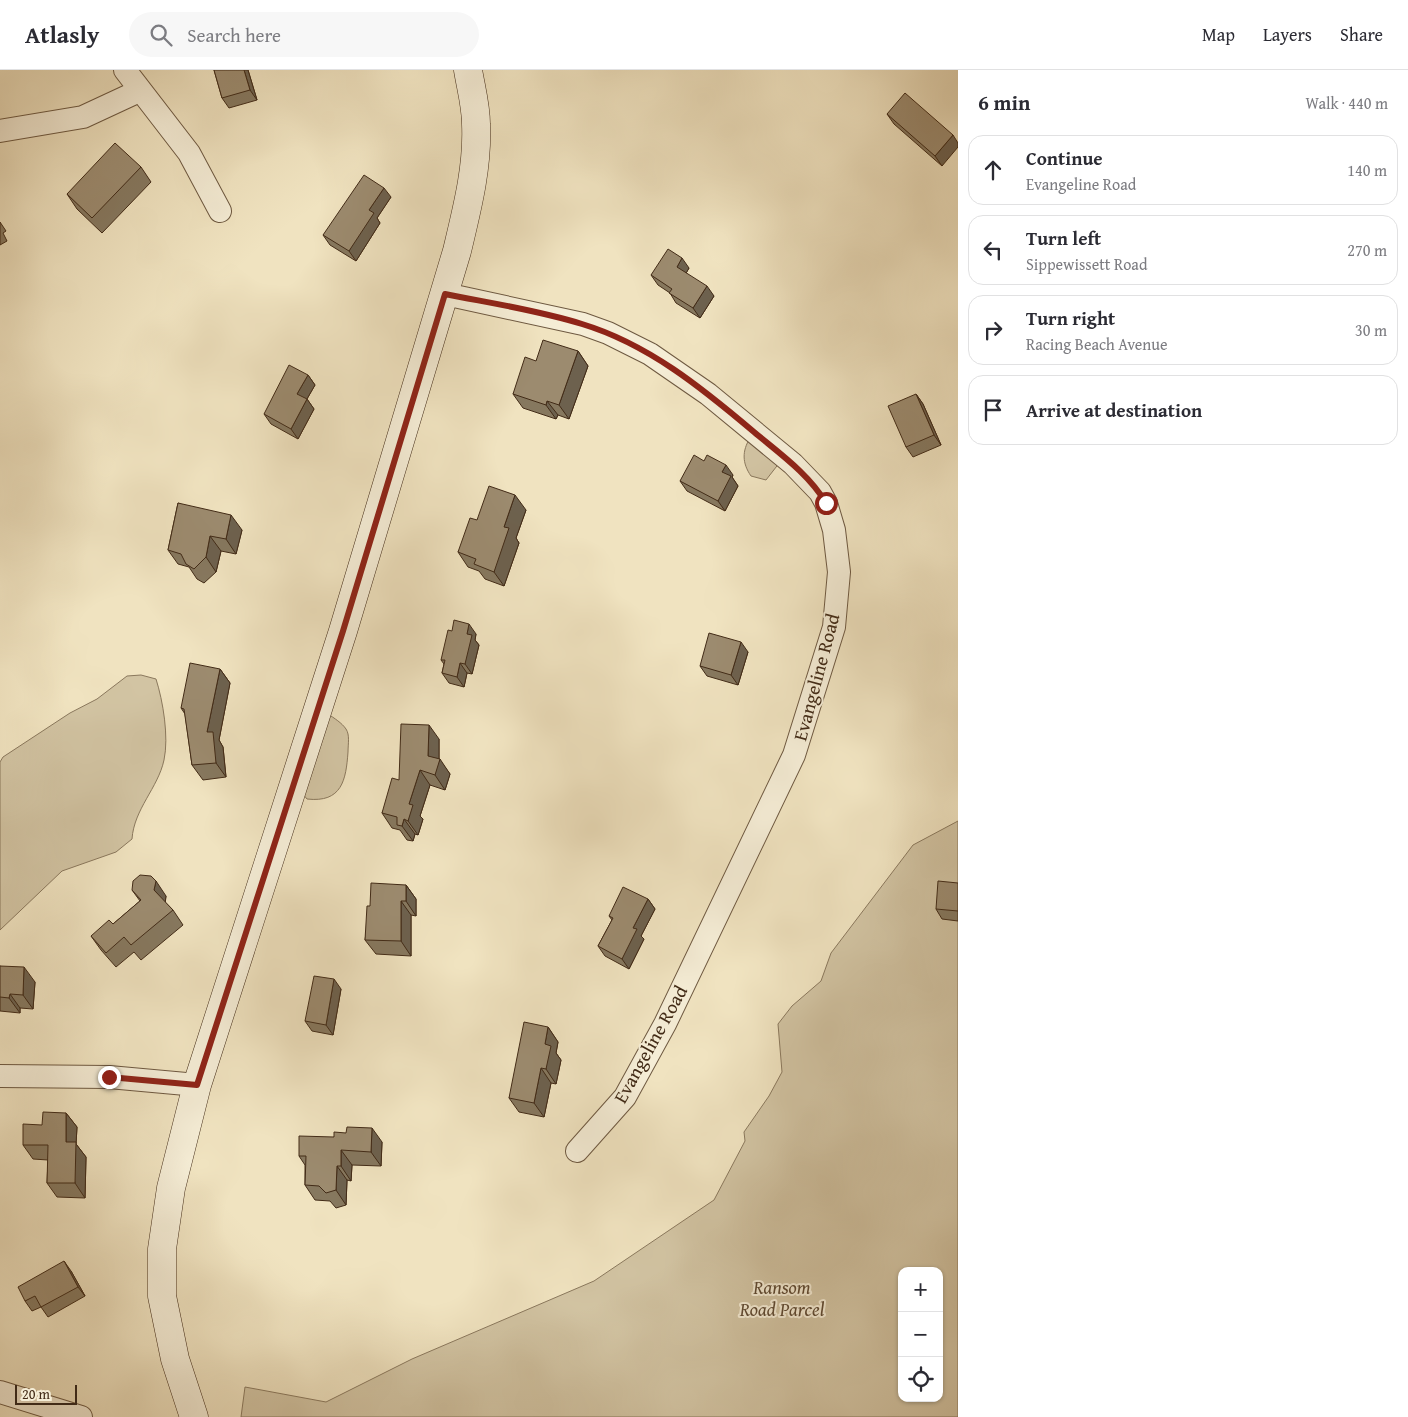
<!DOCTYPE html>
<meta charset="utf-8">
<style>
body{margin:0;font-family:"Gentium Book Plus",serif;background:#f7f7f7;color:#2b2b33}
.controls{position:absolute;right:15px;bottom:15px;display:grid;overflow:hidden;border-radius:10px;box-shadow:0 1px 4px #0004}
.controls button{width:45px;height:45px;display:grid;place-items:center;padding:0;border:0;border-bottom:1px solid #e1e1e2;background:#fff;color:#2b2b33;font:25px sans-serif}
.scale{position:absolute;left:15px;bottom:12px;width:62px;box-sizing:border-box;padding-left:5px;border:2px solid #422b17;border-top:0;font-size:14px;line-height:18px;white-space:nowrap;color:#422b17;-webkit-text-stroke:4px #f5edd6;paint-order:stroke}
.stop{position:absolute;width:15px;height:15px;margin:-11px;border:4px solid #8f2418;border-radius:50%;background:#fff}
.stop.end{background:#8f2418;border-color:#fff;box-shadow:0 1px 5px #0008}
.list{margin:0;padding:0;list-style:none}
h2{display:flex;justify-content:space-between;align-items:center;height:65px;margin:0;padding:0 20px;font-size:21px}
h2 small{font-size:16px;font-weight:400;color:#7c7c81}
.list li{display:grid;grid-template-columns:32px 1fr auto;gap:15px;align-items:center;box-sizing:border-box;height:70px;margin:0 10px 10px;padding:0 10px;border:1px solid #e1e1e2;border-radius:15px}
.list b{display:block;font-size:19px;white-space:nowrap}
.list p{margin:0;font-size:16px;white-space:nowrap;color:#7c7c81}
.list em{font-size:16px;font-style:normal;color:#7c7c81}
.icon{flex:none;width:28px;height:28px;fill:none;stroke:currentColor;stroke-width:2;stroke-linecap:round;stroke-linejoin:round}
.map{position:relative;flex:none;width:958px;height:1347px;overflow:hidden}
header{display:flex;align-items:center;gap:30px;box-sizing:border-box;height:70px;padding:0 25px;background:#fff;border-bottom:1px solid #e1e1e2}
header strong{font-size:24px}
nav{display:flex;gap:28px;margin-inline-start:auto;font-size:18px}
.search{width:350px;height:45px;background:#f7f7f7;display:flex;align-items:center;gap:12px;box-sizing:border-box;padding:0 18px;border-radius:28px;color:#7c7c81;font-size:19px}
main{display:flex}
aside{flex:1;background:#fff}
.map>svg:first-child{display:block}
</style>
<header>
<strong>Atlasly</strong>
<div class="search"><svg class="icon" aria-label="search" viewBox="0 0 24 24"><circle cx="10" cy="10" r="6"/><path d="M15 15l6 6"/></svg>Search here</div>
<nav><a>Map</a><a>Layers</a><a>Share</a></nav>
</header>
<main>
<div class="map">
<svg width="958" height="1347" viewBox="0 0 958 1347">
<rect width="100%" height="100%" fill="#f0e3c0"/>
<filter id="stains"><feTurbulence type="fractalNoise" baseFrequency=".004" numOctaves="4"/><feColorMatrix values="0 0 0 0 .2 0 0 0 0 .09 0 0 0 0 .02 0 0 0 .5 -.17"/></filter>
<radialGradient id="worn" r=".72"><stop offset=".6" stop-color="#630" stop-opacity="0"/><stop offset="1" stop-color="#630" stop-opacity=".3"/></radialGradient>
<g fill="#d2c4a3" stroke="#8a785d" fill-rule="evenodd">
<path d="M 750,368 L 780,392 L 766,410 L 751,406 C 742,393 742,381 750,368 Z"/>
<path d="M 141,605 L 156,609 C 163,631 169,667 164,690 C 158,718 134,739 132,769 L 116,782 L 62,801 L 0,860 L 0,692 L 3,687 L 70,643 L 97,629 L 127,606 Z"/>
<path d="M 328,644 C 334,648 342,653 346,659 C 350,665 348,674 348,682 C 346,710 342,733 307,729 L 303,724 Z"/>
<path d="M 958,751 L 958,1347 L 241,1347 L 245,1317 L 326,1332 L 412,1289 L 594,1211 L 714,1130 L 745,1071 L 744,1062 L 769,1026 L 782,1002 L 778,954 L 792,936 L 821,911 L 831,883 L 913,775 ZM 902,1201 L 939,1201 L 939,1328 L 902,1328 Z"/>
</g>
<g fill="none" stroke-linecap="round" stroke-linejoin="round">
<g stroke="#6e5941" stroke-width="24">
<g id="minor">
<polyline points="125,0 189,83 220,141"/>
<polyline points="0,61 83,47 139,21"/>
<polyline points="445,224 583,254 608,263 650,284 708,324 793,394 820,422 826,433 834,460 839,502 834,557 794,685 665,954 625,1027 577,1081"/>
<polyline points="0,1006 109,1007 197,1015"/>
<polyline points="0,1322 81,1347"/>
</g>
</g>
<g stroke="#422b17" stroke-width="29">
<path id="secondary" d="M 194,1347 L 175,1289 L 162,1226 L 162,1179 L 171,1118 L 197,1015 L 343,561 L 457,181 C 467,139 478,97 476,54 C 476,36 471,18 468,0"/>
</g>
<use href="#minor" stroke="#f5edd6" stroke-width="22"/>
<use href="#secondary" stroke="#f5edd6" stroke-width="28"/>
</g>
<g fill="#86785f" stroke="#422b17">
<polygon points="214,0 248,0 257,30 229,38 222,28"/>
<polygon points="887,44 953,65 942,96 894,54"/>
<polygon points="141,97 151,112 102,163 77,139 67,124"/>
<polygon points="391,127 377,148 380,153 356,191 330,175 323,165"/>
<polygon points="0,152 6,161 3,163 7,171 0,175"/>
<polygon points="689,198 686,203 714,226 700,248 676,233 670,223 658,215 651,205"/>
<polygon points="578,281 588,296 569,349 558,345 556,349 523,338 513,324 536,291"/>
<polygon points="308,305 315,315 307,329 314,339 298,369 271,354 264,344"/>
<polygon points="916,324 923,334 941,375 913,387 906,377"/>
<polygon points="733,405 732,407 738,416 725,441 687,421 680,411"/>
<polygon points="178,433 242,460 236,484 221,481 216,502 204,513 197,509 189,497 178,494 168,480"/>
<polygon points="526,440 516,468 519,473 504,516 485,509 479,501 468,497 458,482 477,450"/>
<polygon points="476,564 475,570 479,575 472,604 467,603 464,617 449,613 442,603 444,594 441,590"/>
<polygon points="748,582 738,615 707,606 700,596"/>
<polygon points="220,599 230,613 219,670 223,677 226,707 203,710 192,695 185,644 181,638"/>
<polygon points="439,669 439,689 450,704 445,720 430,715 420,746 423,749 418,765 415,764 413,771 407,770 400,760 392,758 382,743 399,710"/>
<polygon points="958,813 958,851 942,849 936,839"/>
<polygon points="406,815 416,829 416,846 411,845 411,886 376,884 365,870 370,836"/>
<polygon points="132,820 166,826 165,832 173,840 183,855 141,890 134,882 116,897 101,880 91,866 113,854 140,831"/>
<polygon points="648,829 655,839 641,866 644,869 629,899 605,886 598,876 612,850 609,846"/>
<polygon points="0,896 35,912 33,939 20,938 20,943 0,941"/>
<polygon points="341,919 333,965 312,961 305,951"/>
<polygon points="548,957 558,972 556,983 561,990 556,1014 551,1013 544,1047 519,1042 509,1028"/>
<polygon points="66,1043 77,1057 76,1074 86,1087 85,1128 57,1127 47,1113 48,1090 33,1089 23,1075 42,1055"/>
<polygon points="334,1067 382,1072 381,1096 352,1095 351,1111 347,1110 346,1135 336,1138 330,1131 315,1130 305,1115 305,1095 299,1086"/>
<polygon points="71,1201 85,1226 48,1247 41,1237 32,1241 25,1231"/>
</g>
<g fill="#6d614e" stroke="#422b17">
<polygon points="244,0 248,0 257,30 250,20"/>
<polygon points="953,65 958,73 958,77 942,96 935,86"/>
<polygon points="384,118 391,127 377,148 380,153 356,191 349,181 369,140"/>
<polygon points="682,188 689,198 684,207 677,197"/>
<polygon points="707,216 714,226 700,248 693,238"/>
<polygon points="578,281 588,296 569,349 559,335"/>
<polygon points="308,305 315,315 304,334 297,324"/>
<polygon points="916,324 923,334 941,375 934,365"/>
<polygon points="307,329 314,339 298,369 291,359"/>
<polygon points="547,331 558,345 556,349 546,335"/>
<polygon points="726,395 733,405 732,407 738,416 725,441 718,431 722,402"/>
<polygon points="515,425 526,440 516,468 519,473 504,516 494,502 504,457"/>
<polygon points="231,445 242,460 236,484 226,469"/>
<polygon points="210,466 221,481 216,502 206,487"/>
<polygon points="469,554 476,564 475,570 479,575 472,604 465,594 467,564"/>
<polygon points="741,572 748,582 738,615 731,605"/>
<polygon points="460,593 467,603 464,617 457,607"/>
<polygon points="220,599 230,613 219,670 223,677 226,707 216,693 207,662"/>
<polygon points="429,655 439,669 439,692 440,689 450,704 445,720 435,705 428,686"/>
<polygon points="420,700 430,715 420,746 423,749 418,765 408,751 409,734"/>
<polygon points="404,749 415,764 413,771 402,756"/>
<polygon points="156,811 166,826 165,835 154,820"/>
<polygon points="406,815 416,829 416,846 406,831"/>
<polygon points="648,829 655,839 641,866 644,869 629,899 622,889 633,858"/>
<polygon points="401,831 411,845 411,886 401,871"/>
<polygon points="24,897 35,912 33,939 23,925"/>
<polygon points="334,909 341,919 333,965 326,955"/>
<polygon points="10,924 20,938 20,943 9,928"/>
<polygon points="548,957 558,972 556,983 561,990 556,1014 546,999 545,974"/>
<polygon points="541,998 551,1013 544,1047 534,1033"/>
<polygon points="66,1043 77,1057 76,1074 86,1087 85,1128 75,1113 66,1072"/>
<polygon points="372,1058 382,1072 381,1096 371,1082"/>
<polygon points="341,1080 352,1095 351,1111 341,1096"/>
<polygon points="337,1096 347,1110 346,1135 336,1120"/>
<polygon points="64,1191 71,1201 85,1226 78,1217"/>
</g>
<g fill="#9c8b6f" stroke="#422b17">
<polygon points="214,0 244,0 250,20 222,28"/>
<polygon points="905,23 953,65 935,86 887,44"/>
<polygon points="115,73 141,97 92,148 67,124"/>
<polygon points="364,105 384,118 369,140 374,143 349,181 323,165"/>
<polygon points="668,179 682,188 677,197 707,216 693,238 669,223 672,219 651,205"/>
<polygon points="543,270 578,281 559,335 547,331 546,335 513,324 525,287 536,291"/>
<polygon points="289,295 308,305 297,324 307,329 291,359 264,344"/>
<polygon points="916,324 934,365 906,377 888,336"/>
<polygon points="694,385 704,391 707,385 726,395 722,402 731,406 718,431 680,411"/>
<polygon points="489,416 515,425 504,457 509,458 494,502 474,494 476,489 458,482 470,448 477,450"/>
<polygon points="178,433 231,445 226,469 210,466 206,487 194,499 186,494 181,484 168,480"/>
<polygon points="454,550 469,554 467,564 472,565 465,594 460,593 457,607 442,603 445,590 441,590 448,560 452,561"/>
<polygon points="709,563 741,572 731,605 700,596"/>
<polygon points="190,593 220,599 207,662 213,662 216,693 192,695 184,639 181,638"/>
<polygon points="401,654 429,655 428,686 440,689 435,705 420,700 409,734 413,735 408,751 404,749 402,756 397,755 397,747 382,743 392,708 399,710"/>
<polygon points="140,805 151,806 156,811 154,820 173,840 131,875 124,867 106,883 91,866 109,850 113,854 141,830 132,820 133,811"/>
<polygon points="938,811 958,813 958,841 936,839"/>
<polygon points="371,813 406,815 406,831 401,831 401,871 365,870 367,836 370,836"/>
<polygon points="623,817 648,829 633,858 637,859 622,889 598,876 613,848 609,846"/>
<polygon points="0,896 24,897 23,925 10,924 9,928 0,927"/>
<polygon points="314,906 334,909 326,955 305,951"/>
<polygon points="524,952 548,957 545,974 551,976 546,999 541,998 534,1033 509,1028"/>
<polygon points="43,1042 66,1043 66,1072 76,1072 75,1113 47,1113 48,1075 23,1075 23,1054 42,1055"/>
<polygon points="347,1057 372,1058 371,1082 341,1080 341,1096 337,1096 336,1120 326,1123 319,1116 305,1115 306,1086 299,1086 299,1066 334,1067 334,1062 346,1063"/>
<polygon points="64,1191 78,1217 41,1237 35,1226 25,1231 18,1217"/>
</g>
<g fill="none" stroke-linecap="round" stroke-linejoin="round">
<path stroke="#8f2418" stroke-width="6" d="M 109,1007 L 197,1015 L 343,561 L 445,224 C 490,233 537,240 582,254 C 648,274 702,318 754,362 C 779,383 809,404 826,433"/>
</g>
<g text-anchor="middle" stroke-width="4" stroke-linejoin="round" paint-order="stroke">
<g font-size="19" fill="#422b17" stroke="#f5edd6">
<text transform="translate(816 607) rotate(-75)" y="7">Evangeline Road</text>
<text transform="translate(650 974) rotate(-61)" y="7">Evangeline Road</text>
</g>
<g font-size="19" font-style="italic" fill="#5f4a33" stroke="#f5edd6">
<text x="782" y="1224">Ransom<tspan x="782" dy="22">Road Parcel</tspan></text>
</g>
</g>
<rect width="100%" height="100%" filter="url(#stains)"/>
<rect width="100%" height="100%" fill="url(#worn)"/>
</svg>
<div class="controls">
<button>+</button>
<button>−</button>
<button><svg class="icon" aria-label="locate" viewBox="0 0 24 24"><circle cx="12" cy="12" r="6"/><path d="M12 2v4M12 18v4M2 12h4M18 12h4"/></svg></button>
</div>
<div class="scale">20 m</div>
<div class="stop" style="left:826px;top:433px"></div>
<div class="stop end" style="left:109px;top:1007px"></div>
</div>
<aside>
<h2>6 min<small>Walk · 440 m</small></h2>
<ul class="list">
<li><svg class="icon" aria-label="ahead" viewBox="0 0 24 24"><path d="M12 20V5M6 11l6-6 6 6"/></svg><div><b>Continue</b><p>Evangeline Road</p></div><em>140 m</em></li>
<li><svg class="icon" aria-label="left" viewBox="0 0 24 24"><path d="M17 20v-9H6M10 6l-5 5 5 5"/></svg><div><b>Turn left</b><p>Sippewissett Road</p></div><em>270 m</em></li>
<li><svg class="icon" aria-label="right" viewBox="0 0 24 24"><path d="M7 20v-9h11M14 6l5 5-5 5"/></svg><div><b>Turn right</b><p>Racing Beach Avenue</p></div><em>30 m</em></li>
<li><svg class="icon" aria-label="arrive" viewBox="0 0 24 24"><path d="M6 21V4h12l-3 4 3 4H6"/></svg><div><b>Arrive at destination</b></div></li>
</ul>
</aside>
</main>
